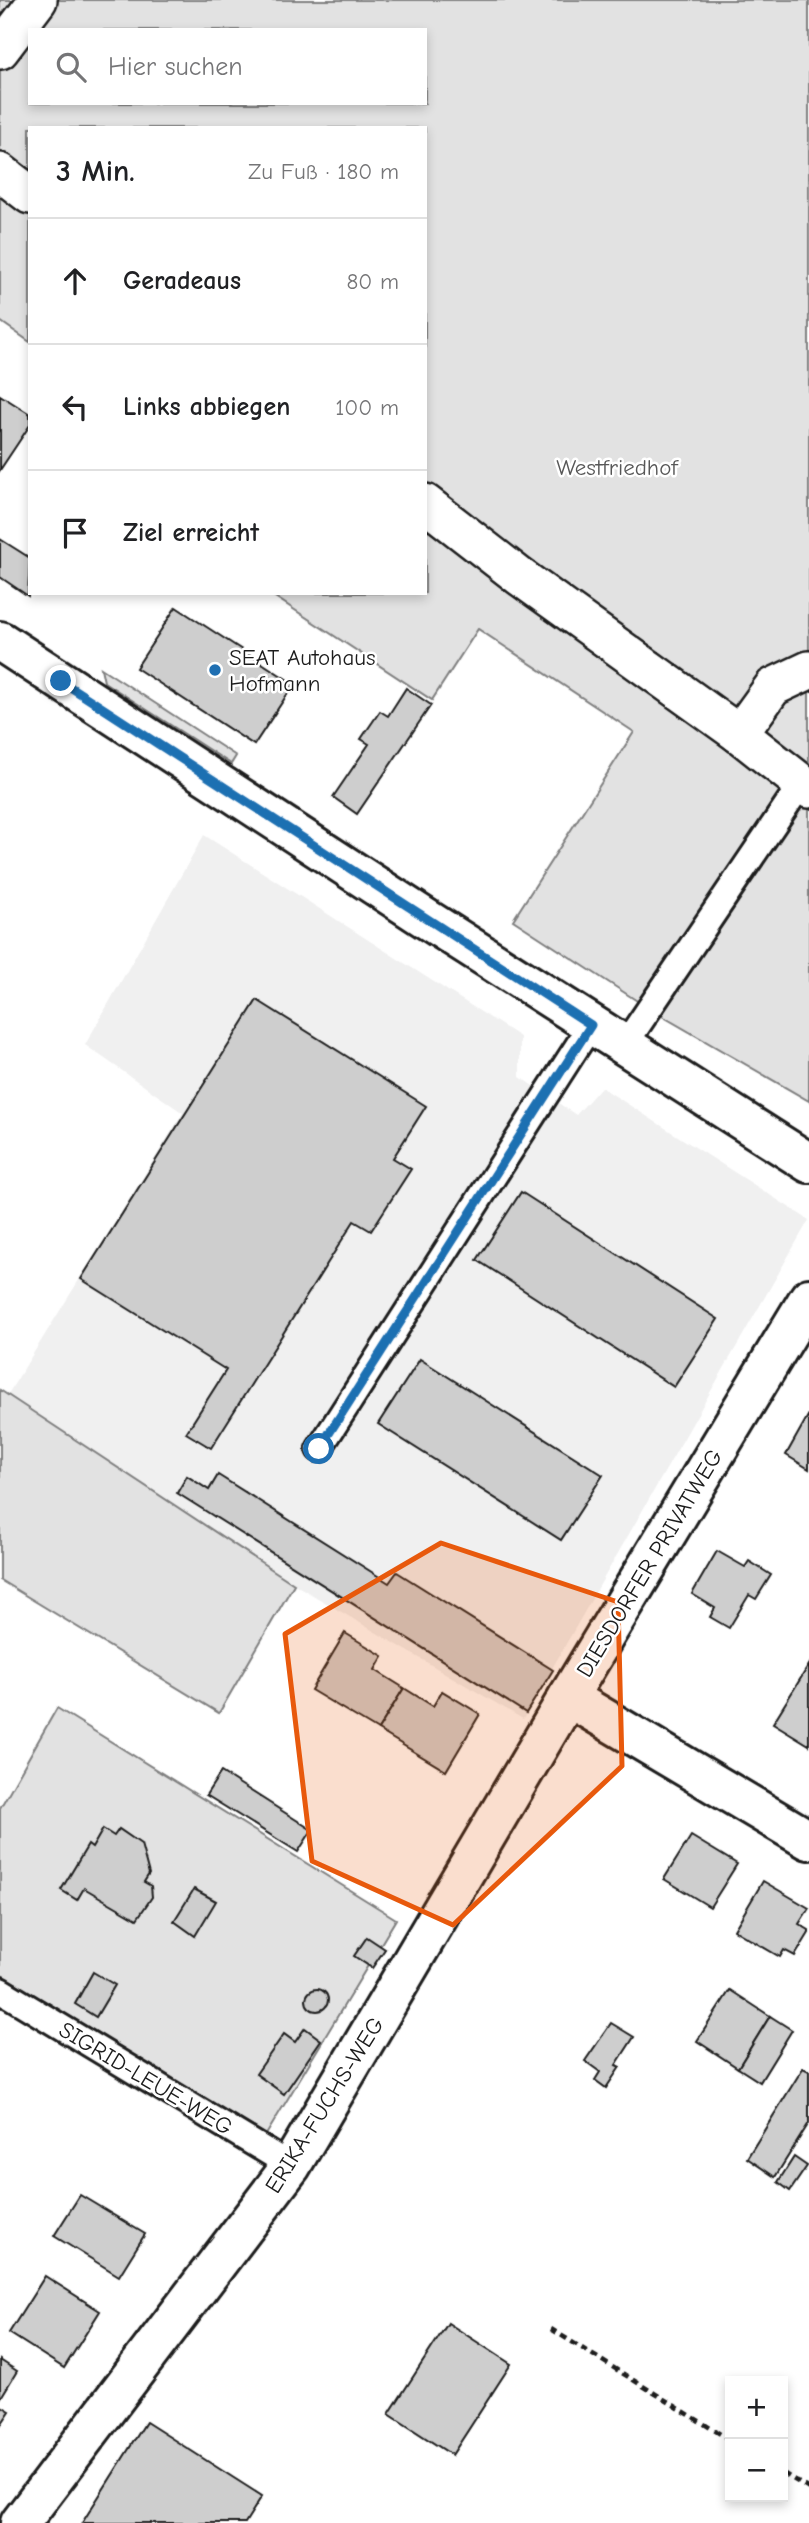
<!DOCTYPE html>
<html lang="de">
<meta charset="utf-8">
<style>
body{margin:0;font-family:"Comic Neue",sans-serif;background:#f2f2f2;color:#202124}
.controls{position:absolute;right:21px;bottom:21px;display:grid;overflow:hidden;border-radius:0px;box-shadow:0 4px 10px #0003}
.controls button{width:63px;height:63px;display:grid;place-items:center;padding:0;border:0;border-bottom:2px solid #e0e0e0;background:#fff;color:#202124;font:35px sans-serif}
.stop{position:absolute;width:21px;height:21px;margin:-16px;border:5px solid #1f6fb2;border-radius:50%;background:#fff}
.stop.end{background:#1f6fb2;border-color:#fff;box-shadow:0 2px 7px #0008}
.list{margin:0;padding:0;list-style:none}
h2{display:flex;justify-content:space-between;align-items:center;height:91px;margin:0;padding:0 28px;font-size:30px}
h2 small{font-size:23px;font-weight:400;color:#757577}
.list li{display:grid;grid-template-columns:46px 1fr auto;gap:21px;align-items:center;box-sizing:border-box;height:126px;padding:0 28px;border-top:2px solid #e0e0e0}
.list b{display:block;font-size:26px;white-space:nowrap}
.list em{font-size:23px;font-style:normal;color:#757577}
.icon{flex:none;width:38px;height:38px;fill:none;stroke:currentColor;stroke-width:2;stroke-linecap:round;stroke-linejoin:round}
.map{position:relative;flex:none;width:809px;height:2523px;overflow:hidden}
.search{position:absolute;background:#fff;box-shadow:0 4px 10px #0003;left:28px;top:28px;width:399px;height:77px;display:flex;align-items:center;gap:18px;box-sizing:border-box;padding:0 24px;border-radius:0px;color:#757577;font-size:26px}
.panel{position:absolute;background:#fff;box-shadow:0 4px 10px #0003;left:28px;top:126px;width:399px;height:469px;border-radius:0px}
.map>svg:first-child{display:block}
</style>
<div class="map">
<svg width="809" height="2523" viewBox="0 0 809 2523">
<rect width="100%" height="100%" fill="#fff"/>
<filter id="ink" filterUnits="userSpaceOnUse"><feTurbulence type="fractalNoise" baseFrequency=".0143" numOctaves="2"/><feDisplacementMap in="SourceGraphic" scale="14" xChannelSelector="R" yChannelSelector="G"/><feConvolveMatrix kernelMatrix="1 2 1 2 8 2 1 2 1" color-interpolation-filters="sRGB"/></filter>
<g filter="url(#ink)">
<polygon fill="#f0f0f0" points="204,835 520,1037 520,1077 576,1115 601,1087 809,1220 523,1719 294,1584 8,1394 183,1113 85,1045"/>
<g fill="#e2e2e2" stroke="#7f7f7f" stroke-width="2" fill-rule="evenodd">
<path d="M 0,0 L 809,0 L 809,1101 L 648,1008 L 513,920 L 634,732 L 478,629 L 432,700 L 269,593 L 425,593 L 425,128 L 30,128 L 30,342 L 0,321 ZM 30,30 L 425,30 L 425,103 L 30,103 Z"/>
<polygon points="101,668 236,756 231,764 104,682"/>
<polygon points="0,1390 294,1584 219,1713 0,1580"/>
<polygon points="57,1708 396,1919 266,2135 0,1974 0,1808"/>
</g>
<g fill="#cecece" stroke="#1c1c1c" stroke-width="2">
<polygon points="0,395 30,414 30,425 0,470"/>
<polygon points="0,539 30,558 28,596 0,577"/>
<polygon points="176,607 294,684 254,745 136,668"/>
<polygon points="406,688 431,705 357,814 333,797 369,744 361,739 380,711 388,716"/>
<polygon points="257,1000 426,1106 393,1158 411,1169 371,1231 354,1221 211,1448 186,1433 226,1370 81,1279"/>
<polygon points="521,1192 718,1319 674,1387 477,1260"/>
<polygon points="420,1359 603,1475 561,1540 378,1424"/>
<polygon points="809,1414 809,1469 786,1455"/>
<polygon points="218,1475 389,1583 397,1572 553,1670 526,1713 177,1493 187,1476 209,1490"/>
<polygon points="717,1551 745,1567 749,1561 771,1575 756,1599 749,1595 729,1628 710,1617 715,1608 692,1594"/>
<polygon points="345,1633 383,1656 375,1670 404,1688 378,1730 311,1690"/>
<polygon points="809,1665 809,1745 773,1723"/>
<polygon points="404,1688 433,1706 442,1691 480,1714 446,1771 378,1730"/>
<polygon points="221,1772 312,1830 298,1852 206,1795"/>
<polygon points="103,1829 114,1836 119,1829 141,1844 149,1874 144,1882 151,1886 152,1897 137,1919 84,1888 77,1900 61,1890 88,1845 92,1848"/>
<polygon points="691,1836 737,1864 710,1907 664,1879"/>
<polygon points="763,1881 809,1908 799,1924 809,1930 809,1933 795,1956 784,1950 780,1957 734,1930"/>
<polygon points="194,1889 216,1901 195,1936 174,1921"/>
<polygon points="367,1937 385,1949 372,1968 354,1956"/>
<polygon points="93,1972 115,1985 96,2017 75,2004"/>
<circle cx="317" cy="2000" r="11"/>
<polygon points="730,1990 770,2016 738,2068 697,2041"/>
<polygon points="770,2016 792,2030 760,2082 738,2068"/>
<polygon points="611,2023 634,2037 616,2065 620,2067 606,2088 595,2080 600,2072 585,2061"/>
<polygon points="305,2028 321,2040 284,2094 256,2074 284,2034 295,2042"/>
<polygon points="803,2068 809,2071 809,2123 775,2177 747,2158"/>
<polygon points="794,2157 807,2166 790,2191 778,2182"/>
<polygon points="80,2195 145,2234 119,2276 54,2236"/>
<polygon points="45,2276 100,2311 64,2368 9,2333"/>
<polygon points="448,2323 511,2364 452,2455 389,2414"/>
<polygon points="0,2360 17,2371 0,2399"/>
<polygon points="0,2405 10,2411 0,2426"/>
<polygon points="146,2422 262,2496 245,2523 82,2523"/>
</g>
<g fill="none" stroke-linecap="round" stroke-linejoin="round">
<g stroke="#1c1c1c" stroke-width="30">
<g id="service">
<polyline points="624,1046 801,784"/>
<polyline points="319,1449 591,1025"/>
<polyline points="0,1990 291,2166"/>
</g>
</g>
<g stroke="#1c1c1c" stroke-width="42">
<g id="pedestrian">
<polyline points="0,50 38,0"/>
<polyline points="0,172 30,195"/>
<polyline points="425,503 519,576 739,734 809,789"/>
<polyline points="739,734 773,687 809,670"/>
</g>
</g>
<g stroke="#1c1c1c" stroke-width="44">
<g id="minor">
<polyline points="809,1298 568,1697 809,1840"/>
<polyline points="20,2523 291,2166 568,1697"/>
</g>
</g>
<g stroke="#1c1c1c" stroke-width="44">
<polyline id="secondary" points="0,641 428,920 809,1163"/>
</g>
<g stroke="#1c1c1c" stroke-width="4.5" stroke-dasharray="7 5" stroke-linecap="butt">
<polyline points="551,2329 730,2440"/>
<polyline points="783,2473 809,2489"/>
</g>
<use href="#service" stroke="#fff" stroke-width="24"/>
<use href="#pedestrian" stroke="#fff" stroke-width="37"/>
<use href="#minor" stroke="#fff" stroke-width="38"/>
<use href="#secondary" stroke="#fff" stroke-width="38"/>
</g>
</g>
<g fill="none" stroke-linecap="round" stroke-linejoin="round" filter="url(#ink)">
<polyline stroke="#1f6fb2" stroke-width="9" points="61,681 591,1025 319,1449"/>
</g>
<path fill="#e8590c" fill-opacity="0.2" stroke="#e8590c" stroke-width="5" stroke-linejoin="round" d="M 441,1543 L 618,1602 L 622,1766 L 453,1925 L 312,1861 L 285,1634 Z"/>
<circle fill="#1f6fb2" stroke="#fff" stroke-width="2.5" cx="215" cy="670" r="7"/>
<g text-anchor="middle" stroke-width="5" stroke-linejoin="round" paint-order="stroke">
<g font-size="23" fill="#575757" stroke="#fff">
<text x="617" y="475">Westfriedhof</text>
</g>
<g font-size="23" fill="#1c1c1c" stroke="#fff" text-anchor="start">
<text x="229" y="665">SEAT Autohaus<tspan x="229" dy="26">Hofmann</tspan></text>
</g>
<g font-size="23" fill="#1c1c1c" stroke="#fff">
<text transform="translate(649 1563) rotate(-59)" y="8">DIESDORFER PRIVATWEG</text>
<text transform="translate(146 2078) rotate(31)" y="8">SIGRID-LEUE-WEG</text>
<text transform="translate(324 2105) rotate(-58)" y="8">ERIKA-FUCHS-WEG</text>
</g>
</g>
</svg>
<div class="controls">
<button>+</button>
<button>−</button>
</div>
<div class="stop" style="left:319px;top:1449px"></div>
<div class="stop end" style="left:61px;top:681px"></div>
<div class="search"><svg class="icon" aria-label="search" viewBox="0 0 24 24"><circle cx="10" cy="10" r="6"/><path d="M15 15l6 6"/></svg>Hier suchen</div>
<section class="panel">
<h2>3 Min.<small>Zu Fuß · 180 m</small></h2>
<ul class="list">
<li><svg class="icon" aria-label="ahead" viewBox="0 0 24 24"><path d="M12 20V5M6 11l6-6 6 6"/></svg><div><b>Geradeaus</b></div><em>80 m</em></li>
<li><svg class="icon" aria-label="left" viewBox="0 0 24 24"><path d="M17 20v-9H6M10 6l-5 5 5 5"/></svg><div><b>Links abbiegen</b></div><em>100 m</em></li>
<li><svg class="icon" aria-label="arrive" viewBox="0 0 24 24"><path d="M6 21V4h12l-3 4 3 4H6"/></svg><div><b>Ziel erreicht</b></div></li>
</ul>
</section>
</div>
